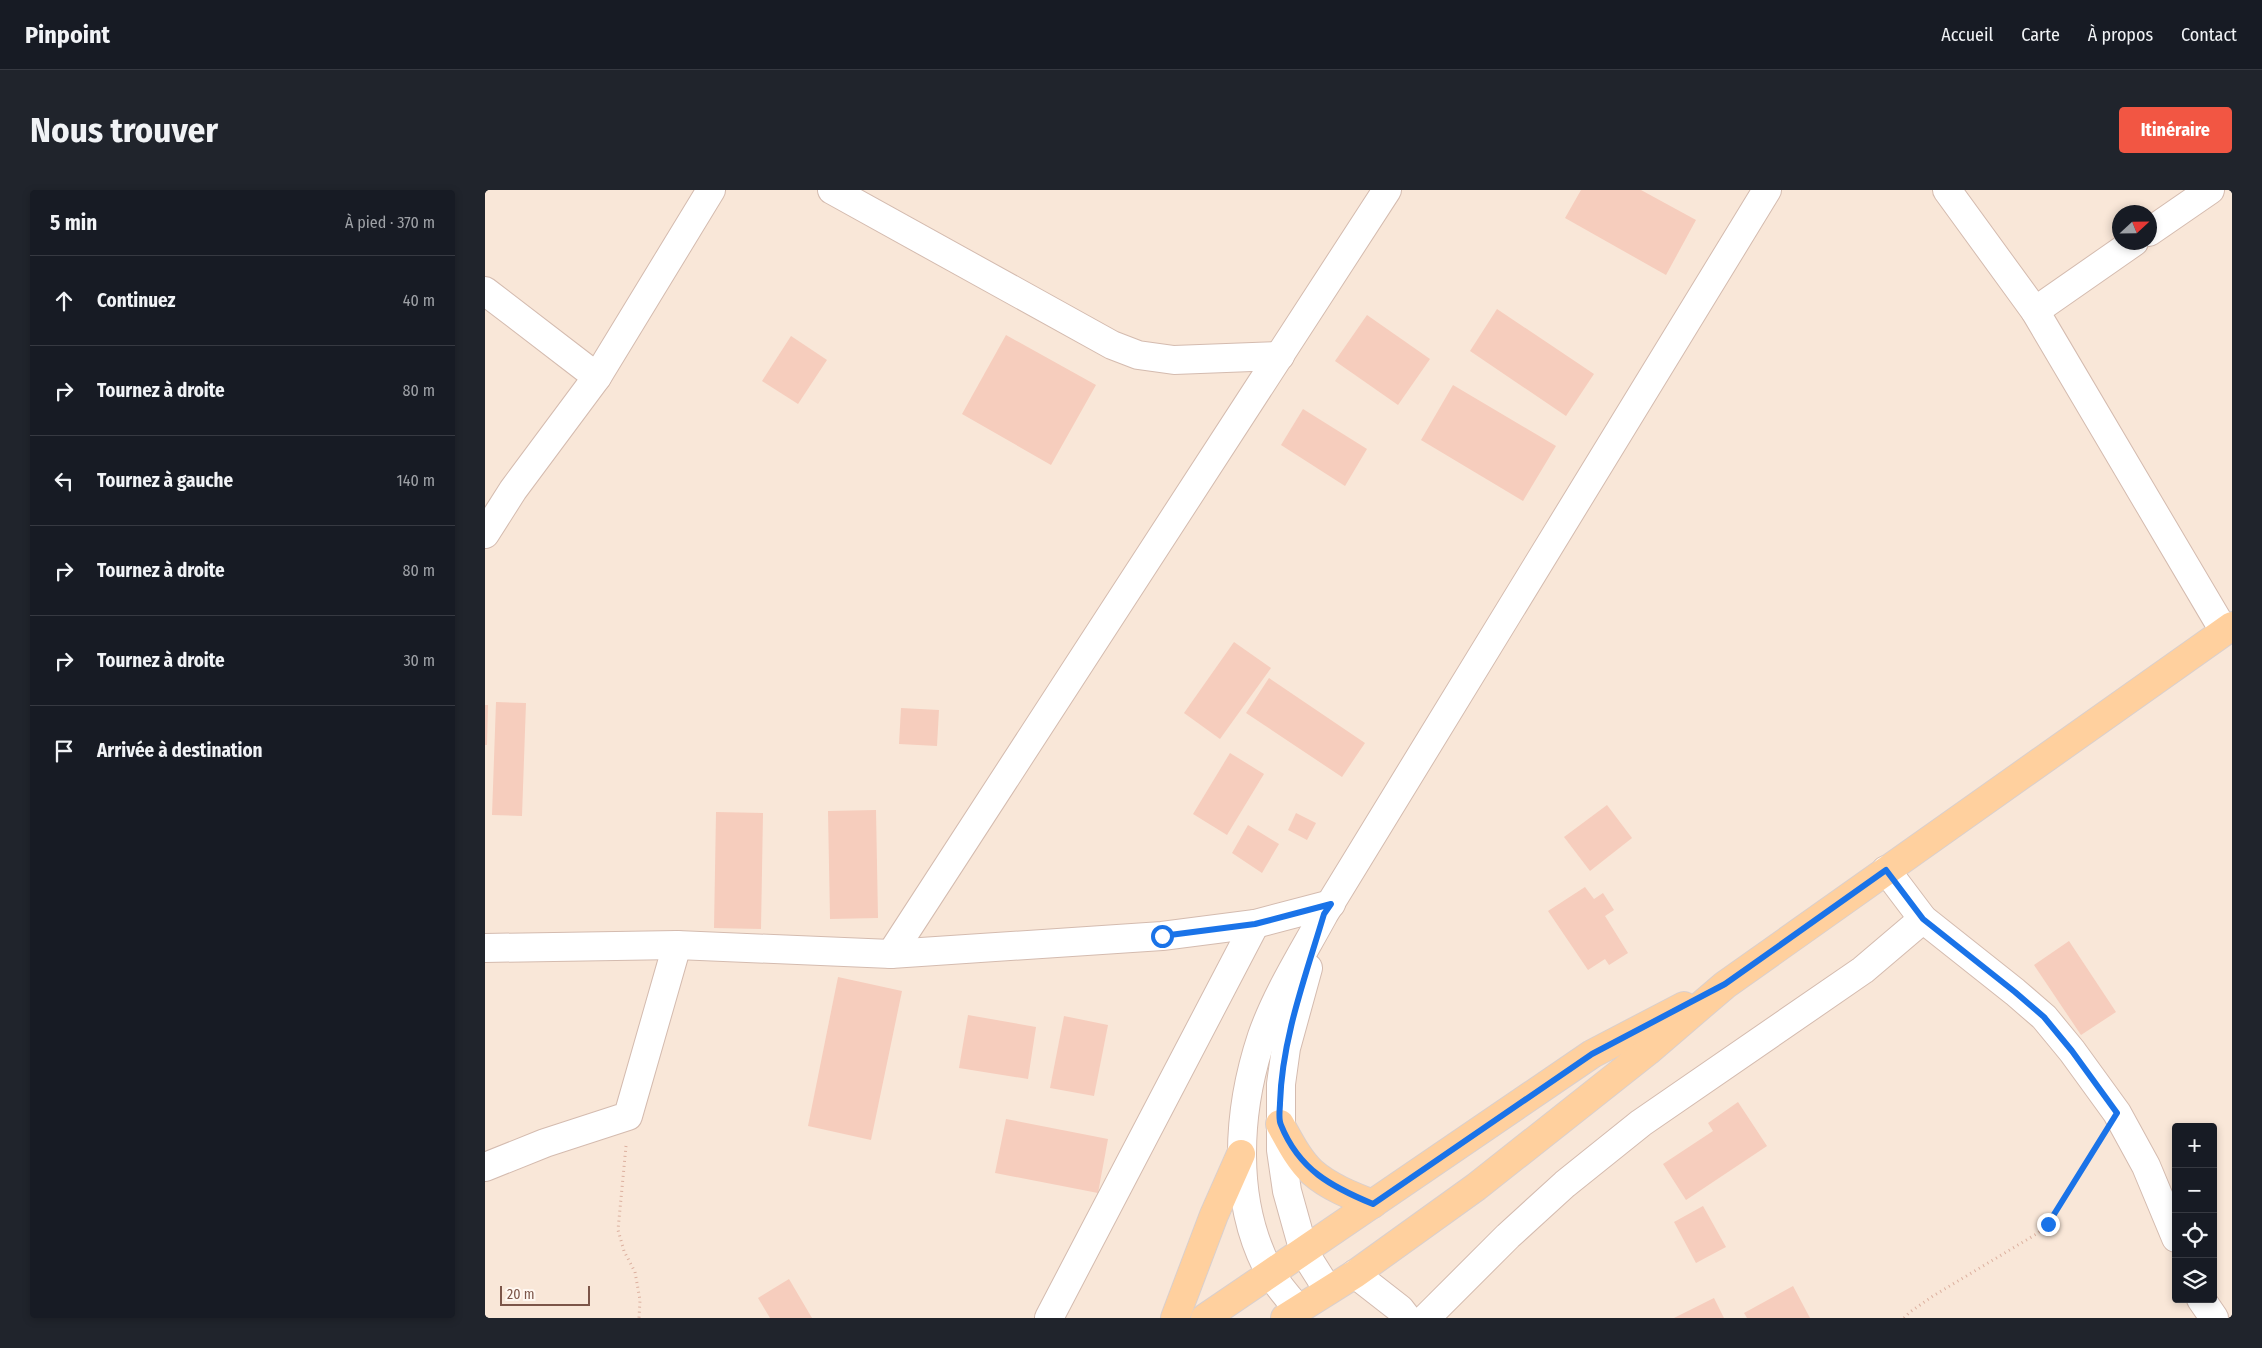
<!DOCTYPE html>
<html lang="fr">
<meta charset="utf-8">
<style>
body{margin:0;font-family:"Fira Sans Condensed",sans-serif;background:#20242c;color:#f1f3f6}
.controls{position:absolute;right:15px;bottom:15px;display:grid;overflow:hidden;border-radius:5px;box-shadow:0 2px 8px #0003}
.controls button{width:45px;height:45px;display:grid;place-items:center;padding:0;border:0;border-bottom:1px solid #363941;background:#171b24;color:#f1f3f6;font:25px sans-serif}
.compass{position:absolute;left:1627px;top:15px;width:45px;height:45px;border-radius:50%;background:#171b24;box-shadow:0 2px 8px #0003;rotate:68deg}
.scale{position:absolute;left:15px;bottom:12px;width:90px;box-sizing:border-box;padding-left:5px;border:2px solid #7c5548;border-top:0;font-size:14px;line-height:18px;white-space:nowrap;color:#7c5548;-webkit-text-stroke:4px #fff7f0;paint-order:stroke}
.stop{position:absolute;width:15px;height:15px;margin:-11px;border:4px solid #1a73e8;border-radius:50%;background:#fff}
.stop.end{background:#1a73e8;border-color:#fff;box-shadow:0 1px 5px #0008}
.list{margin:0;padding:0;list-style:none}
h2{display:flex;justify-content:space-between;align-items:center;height:65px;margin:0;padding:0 20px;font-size:21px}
h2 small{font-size:16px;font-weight:400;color:#9ea1a6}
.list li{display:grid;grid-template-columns:32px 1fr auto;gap:15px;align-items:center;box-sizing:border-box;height:90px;padding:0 20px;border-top:1px solid #363941}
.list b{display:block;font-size:19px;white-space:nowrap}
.list em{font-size:16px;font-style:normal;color:#9ea1a6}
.icon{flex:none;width:28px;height:28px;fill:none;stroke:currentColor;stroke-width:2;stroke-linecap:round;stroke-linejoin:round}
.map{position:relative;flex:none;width:1747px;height:1128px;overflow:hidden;border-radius:5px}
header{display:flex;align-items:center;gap:30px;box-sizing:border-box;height:70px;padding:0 25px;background:#171b24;border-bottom:1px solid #363941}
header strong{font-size:24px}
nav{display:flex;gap:28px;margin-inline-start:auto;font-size:18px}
.intro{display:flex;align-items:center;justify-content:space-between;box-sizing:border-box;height:120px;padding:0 30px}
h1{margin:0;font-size:35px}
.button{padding:12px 22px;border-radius:5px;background:#f25643;color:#fff;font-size:18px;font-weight:700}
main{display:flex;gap:30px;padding:0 30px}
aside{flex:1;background:#171b24;border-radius:5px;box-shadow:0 2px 8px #0003}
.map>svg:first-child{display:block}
</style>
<header>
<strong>Pinpoint</strong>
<nav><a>Accueil</a><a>Carte</a><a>À propos</a><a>Contact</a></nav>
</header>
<div class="intro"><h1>Nous trouver</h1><a class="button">Itinéraire</a></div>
<main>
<aside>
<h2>5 min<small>À pied · 370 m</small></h2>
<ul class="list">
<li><svg class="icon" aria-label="ahead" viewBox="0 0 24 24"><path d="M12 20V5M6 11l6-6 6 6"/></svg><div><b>Continuez</b></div><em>40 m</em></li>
<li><svg class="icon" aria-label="right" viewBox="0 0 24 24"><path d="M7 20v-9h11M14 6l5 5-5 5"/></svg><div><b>Tournez à droite</b></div><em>80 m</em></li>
<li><svg class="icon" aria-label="left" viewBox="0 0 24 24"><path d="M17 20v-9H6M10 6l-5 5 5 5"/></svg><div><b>Tournez à gauche</b></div><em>140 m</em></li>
<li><svg class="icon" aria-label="right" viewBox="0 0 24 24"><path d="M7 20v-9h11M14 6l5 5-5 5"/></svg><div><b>Tournez à droite</b></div><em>80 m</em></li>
<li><svg class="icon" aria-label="right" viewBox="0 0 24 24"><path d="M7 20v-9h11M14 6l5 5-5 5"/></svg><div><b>Tournez à droite</b></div><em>30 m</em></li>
<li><svg class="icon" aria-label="arrive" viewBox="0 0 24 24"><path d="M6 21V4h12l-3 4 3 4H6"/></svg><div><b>Arrivée à destination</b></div></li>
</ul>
</aside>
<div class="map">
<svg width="1747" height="1128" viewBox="0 0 1747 1128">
<rect width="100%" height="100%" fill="#fef3e8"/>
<path fill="#f9e7d8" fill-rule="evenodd" d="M 0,0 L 1747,0 L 1747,1128 L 0,1128 ZM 1634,22 L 1664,22 L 1664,52 L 1634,52 ZM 1691,937 L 1728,937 L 1728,1109 L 1691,1109 Z"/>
<g fill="#f6cdbd">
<polygon points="1096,0 1156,0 1211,30 1181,85 1080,28"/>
<polygon points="1012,119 1109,184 1081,226 985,161"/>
<polygon points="882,125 945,169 913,215 850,171"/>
<polygon points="521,145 611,195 566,275 477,224"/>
<polygon points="306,146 342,170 313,214 277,191"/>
<polygon points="968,195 1071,256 1038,311 936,250"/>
<polygon points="818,219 882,259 860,296 796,255"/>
<polygon points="749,452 786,478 735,549 699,523"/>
<polygon points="784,488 880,553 857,587 761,523"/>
<polygon points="11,512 41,513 37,626 7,625"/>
<polygon points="0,515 3,515 2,555 0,555"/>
<polygon points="416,518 454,520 452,556 414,554"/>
<polygon points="745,563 779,584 742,645 708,624"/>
<polygon points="1122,615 1147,648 1105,681 1079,647"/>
<polygon points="391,620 393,728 345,729 343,621"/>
<polygon points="231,622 278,623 276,739 229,738"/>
<polygon points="811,623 831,633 822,650 803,640"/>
<polygon points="763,635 794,654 777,683 747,663"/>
<polygon points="1100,697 1109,709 1118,703 1129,720 1120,726 1143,763 1124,775 1120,769 1103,780 1063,721"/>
<polygon points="1584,751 1631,822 1596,845 1549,775"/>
<polygon points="353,787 417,801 386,950 323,936"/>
<polygon points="483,825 551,837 543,889 474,878"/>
<polygon points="579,826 623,835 609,906 565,898"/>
<polygon points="1253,912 1282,956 1201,1010 1178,974 1228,941 1223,933"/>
<polygon points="521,929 623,949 613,1003 510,983"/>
<polygon points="1218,1016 1241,1057 1211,1073 1189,1032"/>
<polygon points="304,1089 327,1128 285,1128 273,1108"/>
<polygon points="1308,1096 1325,1128 1262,1128 1259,1123"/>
<polygon points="1229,1108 1239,1128 1189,1128"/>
</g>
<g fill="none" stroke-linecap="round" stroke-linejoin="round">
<g stroke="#d4bbaf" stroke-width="30">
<g id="minor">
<polyline points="347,0 627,155 653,165 689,170 795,166"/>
<polyline points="1462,0 1550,121 1739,441"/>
<polyline points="1664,42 1725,0"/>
<polyline points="0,101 112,187"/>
<polyline points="1550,121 1649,52"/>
<polyline points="0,344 28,300 112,187 226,0"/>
<polyline points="1401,680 1438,729 1530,802 1559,827 1587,861 1632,923 1661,976 1691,1048"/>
<polyline points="0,758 192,755 406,764 677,746 770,734 846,714"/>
<polyline points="406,764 902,0"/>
<polyline points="823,778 801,858 796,894 796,960 802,1001 819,1062 843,1100"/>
<polyline points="0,977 60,953 143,926 192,755"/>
<polyline points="870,1084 915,1119 922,1128"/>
<polyline points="1716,1109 1729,1128"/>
<path d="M 813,1119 C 803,1107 793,1096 785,1083 C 746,1011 752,921 777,846 C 792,803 818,763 839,724 L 1282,0"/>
<polyline points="564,1128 770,734"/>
<polyline points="941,1128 1023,1046 1080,994 1156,933 1378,780 1438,729"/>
</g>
</g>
<g stroke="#dacfcc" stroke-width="30">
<g id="major">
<path d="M 795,934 C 804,950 813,969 827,982 C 844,997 867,1006 888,1014"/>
<polyline points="690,1128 729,1025 756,964"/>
<polyline points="720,1128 1107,864 1199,816"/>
<polyline points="800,1128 870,1084 991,997 1163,861 1240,795 1747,436"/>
</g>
</g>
<g stroke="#dcb09f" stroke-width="3" stroke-dasharray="1 4" stroke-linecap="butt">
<polyline points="141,956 133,1040 139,1061 150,1082 155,1110 154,1128"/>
<polyline points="1419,1128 1425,1122 1448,1106 1553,1043 1563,1034 1615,951"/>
</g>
<use href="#minor" stroke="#fff" stroke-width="28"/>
<use href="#major" stroke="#ffd09e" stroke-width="28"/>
</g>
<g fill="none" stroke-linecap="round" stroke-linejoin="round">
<path stroke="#1a73e8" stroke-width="6" d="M 677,746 L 770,734 L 846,714 L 839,724 C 821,785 797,848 795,913 C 795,919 793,929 796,935 C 814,980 847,997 888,1014 L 1107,864 L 1240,794 L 1401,680 L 1438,729 L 1530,802 L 1559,827 L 1587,861 L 1632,923 L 1563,1034"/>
</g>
</svg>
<div class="controls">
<button>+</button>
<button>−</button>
<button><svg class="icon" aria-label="locate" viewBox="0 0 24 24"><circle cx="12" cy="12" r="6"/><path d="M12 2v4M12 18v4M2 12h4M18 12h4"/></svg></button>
<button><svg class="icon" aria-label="layers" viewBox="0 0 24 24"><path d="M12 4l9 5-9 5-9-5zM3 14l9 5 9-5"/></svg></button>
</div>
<svg class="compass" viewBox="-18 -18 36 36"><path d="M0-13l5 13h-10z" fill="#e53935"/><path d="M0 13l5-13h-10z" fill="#9ea1a6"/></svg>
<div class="scale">20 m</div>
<div class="stop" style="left:677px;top:746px"></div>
<div class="stop end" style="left:1563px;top:1034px"></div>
</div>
</main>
